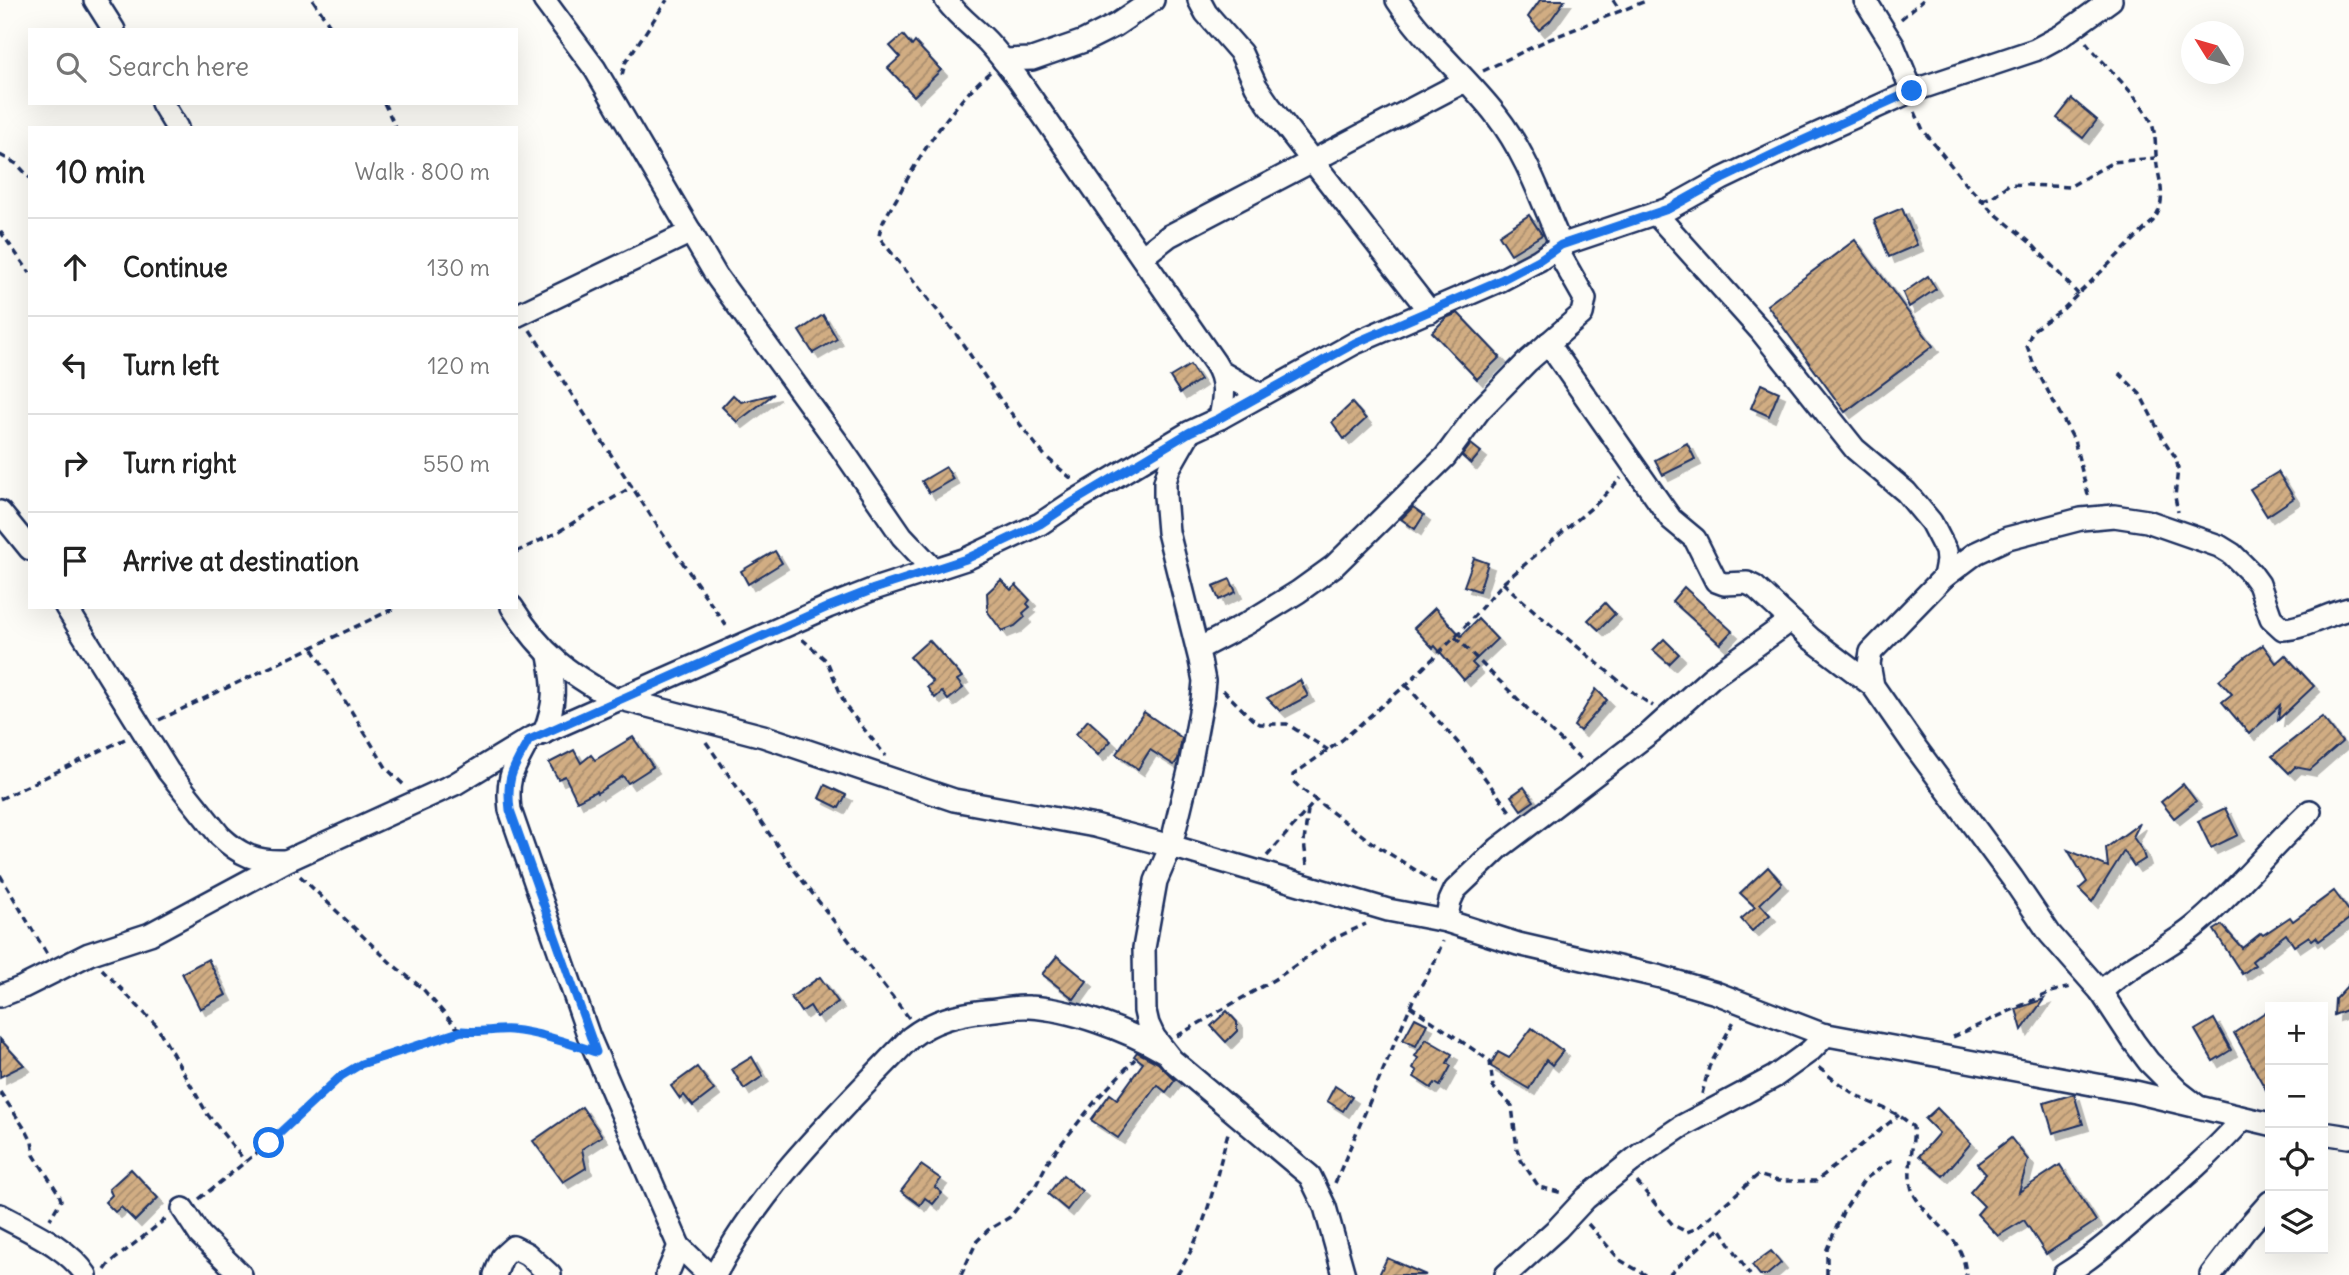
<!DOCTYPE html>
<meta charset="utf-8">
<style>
body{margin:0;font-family:Delius,sans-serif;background:#f2f2f2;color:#222}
.controls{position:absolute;right:21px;bottom:21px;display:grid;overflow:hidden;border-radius:0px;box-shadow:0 7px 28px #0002}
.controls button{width:63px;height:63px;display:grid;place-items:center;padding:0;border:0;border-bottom:2px solid #e0e0e0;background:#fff;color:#222;font:35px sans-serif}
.compass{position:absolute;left:2181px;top:21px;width:63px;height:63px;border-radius:50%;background:#fff;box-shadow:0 7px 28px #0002;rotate:307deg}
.stop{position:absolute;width:21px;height:21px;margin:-16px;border:5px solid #1a73e8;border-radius:50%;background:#fff}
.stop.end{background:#1a73e8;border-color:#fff;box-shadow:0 2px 7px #0008}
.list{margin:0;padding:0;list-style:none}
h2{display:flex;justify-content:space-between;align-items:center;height:91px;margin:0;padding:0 28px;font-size:30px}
h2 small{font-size:23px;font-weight:400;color:#767676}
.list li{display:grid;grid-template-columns:46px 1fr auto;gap:21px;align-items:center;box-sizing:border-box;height:98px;padding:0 28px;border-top:2px solid #e0e0e0}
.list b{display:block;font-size:26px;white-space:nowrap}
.list em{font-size:23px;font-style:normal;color:#767676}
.icon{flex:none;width:38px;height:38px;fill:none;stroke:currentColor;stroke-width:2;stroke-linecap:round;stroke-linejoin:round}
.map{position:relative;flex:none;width:2349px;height:1275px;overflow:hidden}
.search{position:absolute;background:#fff;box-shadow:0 7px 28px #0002;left:28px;top:28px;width:490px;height:77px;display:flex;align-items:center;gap:18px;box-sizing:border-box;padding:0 24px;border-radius:0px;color:#767676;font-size:26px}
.panel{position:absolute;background:#fff;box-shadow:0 7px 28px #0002;left:28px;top:126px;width:490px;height:483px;border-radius:0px}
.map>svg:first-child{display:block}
</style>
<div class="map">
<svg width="2349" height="1275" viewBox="0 0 2349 1275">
<defs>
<pattern id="building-hatch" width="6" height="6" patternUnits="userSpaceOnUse" patternTransform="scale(1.75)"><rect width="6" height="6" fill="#d1ad83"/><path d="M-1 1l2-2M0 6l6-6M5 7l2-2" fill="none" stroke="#a98d6e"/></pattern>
<filter id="shadow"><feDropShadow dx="6" dy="6" stdDeviation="0" flood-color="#0004"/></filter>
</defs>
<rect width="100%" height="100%" fill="#fdfcf7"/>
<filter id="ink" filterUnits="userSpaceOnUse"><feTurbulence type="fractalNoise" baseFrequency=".0143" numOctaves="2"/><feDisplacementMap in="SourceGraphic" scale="14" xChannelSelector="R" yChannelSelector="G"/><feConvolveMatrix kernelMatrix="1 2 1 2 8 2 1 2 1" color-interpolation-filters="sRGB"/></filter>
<g filter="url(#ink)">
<g fill="url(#building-hatch)" stroke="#1b2f5e" stroke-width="2" filter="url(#shadow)">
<polygon points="1540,0 1565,0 1550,21 1539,30 1528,17"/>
<polygon points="903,35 912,46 915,42 941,70 914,96 888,68 900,57 890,46"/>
<polygon points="2072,99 2097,120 2083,138 2057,118"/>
<polygon points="1902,208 1917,245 1889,257 1874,220"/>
<polygon points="1529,215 1542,235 1511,254 1499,235"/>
<polygon points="1855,240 1933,346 1845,412 1767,305"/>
<polygon points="1928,276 1936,289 1909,307 1903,293"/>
<polygon points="1458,313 1500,357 1477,379 1432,332 1446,318"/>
<polygon points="823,315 837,339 813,353 799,331"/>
<polygon points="1190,365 1200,380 1180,393 1170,377"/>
<polygon points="1761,384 1779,392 1769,416 1751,408"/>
<polygon points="774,394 737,422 722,407 733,395 741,402"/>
<polygon points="1352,403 1366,419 1344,439 1332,422"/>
<polygon points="1687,443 1695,459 1663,475 1655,460"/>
<polygon points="1471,444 1481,452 1471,464 1462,456"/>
<polygon points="946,467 953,479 929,493 922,481"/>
<polygon points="2278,472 2294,498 2267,516 2250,489"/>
<polygon points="1413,507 1424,515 1415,529 1401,519"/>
<polygon points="775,551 782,563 748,584 741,571"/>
<polygon points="1474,558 1488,563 1479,591 1464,586"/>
<polygon points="1230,579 1236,592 1219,600 1213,586"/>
<polygon points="1001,580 1011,590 1016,585 1030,600 1027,604 1030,607 1023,613 1025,617 1015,626 1002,631 988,612 987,593"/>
<polygon points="1684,587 1732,631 1720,644 1672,601"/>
<polygon points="1605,603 1615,614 1599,630 1588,620"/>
<polygon points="1435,608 1461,636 1478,619 1497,639 1472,663 1477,668 1464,680 1435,646 1433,648 1414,628"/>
<polygon points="1664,639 1679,654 1669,664 1653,650"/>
<polygon points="929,640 962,677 957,680 963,688 948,700 942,692 935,698 927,687 933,682 910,657"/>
<polygon points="2263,645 2276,663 2285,655 2314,686 2278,720 2280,705 2249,734 2222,702 2232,694 2219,680 2245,657"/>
<polygon points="1300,680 1308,696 1280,711 1267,698"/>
<polygon points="1596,689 1607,700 1580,731 1574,726"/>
<polygon points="1144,712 1182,738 1178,759 1174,765 1150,750 1138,769 1116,754"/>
<polygon points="2322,717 2342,742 2310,770 2295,767 2289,773 2272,756"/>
<polygon points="1088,720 1111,741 1098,755 1076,734"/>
<polygon points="633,737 653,767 628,783 623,776 597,793 596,791 577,801 565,776 558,779 549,763 574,750 581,763 591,755 595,760"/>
<polygon points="2183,784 2196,801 2174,818 2161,802"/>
<polygon points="825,785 846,795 839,808 819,798"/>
<polygon points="1524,787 1534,801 1521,810 1511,796"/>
<polygon points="2225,808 2238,835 2211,848 2198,821"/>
<polygon points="2140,823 2133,837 2142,850 2145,859 2134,866 2124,851 2092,902 2079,889 2087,882 2068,850 2108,867 2106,848"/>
<polygon points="1768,867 1782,883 1760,904 1770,915 1752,931 1741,919 1755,907 1740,893"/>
<polygon points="2334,891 2349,911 2349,919 2319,941 2316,937 2312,940 2309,936 2294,946 2286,934 2252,961 2255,965 2242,974 2214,930 2222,925 2242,948 2261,933 2263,935 2290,917 2293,921"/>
<polygon points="1057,956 1087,981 1074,999 1042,974"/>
<polygon points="208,959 226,995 200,1009 182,973"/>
<polygon points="820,977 838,1002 817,1017 810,1006 801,1012 791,997"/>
<polygon points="2349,984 2349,1009 2334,1015 2335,999"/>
<polygon points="2044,999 2022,1030 2016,1009"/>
<polygon points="2270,1009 2270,1097 2234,1033"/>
<polygon points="1227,1011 1237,1022 1237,1031 1226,1042 1211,1026"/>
<polygon points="1415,1018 1427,1024 1416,1046 1403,1040"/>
<polygon points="2214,1019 2231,1050 2213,1061 2195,1030"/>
<polygon points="1532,1028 1563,1051 1552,1065 1546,1060 1529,1089 1490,1066 1498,1052 1509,1058"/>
<polygon points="0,1039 24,1065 0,1077"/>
<polygon points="1426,1039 1452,1054 1447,1063 1451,1066 1440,1086 1435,1083 1431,1088 1414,1077 1417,1071 1413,1068 1418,1058 1415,1056"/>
<polygon points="1137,1052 1158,1063 1175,1080 1166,1092 1157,1085 1118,1138 1091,1120 1110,1094 1117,1099 1143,1063 1134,1056"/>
<polygon points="752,1057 763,1076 744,1089 732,1069"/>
<polygon points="697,1067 714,1090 693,1106 684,1095 680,1099 671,1086"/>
<polygon points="1335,1086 1352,1097 1343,1111 1327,1101"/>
<polygon points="2074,1094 2083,1124 2053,1133 2044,1103"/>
<polygon points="582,1107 602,1136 582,1149 586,1168 563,1182 533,1141"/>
<polygon points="1937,1108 1971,1143 1943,1176 1919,1156 1939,1133 1925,1119"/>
<polygon points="2011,1138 2028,1160 2019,1192 2060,1165 2096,1221 2046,1254 2024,1220 1998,1236 1977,1214 1984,1206 1970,1192 1986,1174 1977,1164"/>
<polygon points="921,1165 941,1179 935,1187 942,1193 933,1204 925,1198 920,1205 901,1191"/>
<polygon points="131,1169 158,1198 135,1221 121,1207 115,1212 105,1202 112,1195 109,1189"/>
<polygon points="1063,1175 1082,1191 1067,1210 1048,1194"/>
<polygon points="1771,1251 1781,1263 1767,1275 1760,1275 1752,1265"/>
<polygon points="1387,1258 1426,1275 1379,1275"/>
</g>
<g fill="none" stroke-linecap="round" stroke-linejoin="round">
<g stroke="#1b2f5e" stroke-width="26">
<g id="minor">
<polyline points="95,0 114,30"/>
<polyline points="544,0 595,69 717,277 840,446 902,536 934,570"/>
<path d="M 946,0 C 957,15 969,24 982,36 C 996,49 1006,64 1018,79 L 1215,363 C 1227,381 1224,398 1220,418"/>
<polyline points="1199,0 1206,13 1241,53 1256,86 1269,105 1430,312"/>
<path d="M 1397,0 C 1425,43 1465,75 1496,115 C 1526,153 1542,201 1561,245"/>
<polyline points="1865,0 1893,45 1912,91"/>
<polyline points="1003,60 1032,59 1084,41 1116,25 1153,0"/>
<polyline points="162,103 177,128"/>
<polyline points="1655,213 1760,330 1855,449 1906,492 1931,522 1946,551 1947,561 1944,577"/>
<polyline points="1142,257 1169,236 1465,81"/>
<polyline points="516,316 691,232"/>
<polyline points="1548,343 1671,519 1695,539 1716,581 1724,584 1747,583 1755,587 1810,638 1873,686"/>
<polyline points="1221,372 1261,395"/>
<polyline points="1189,433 1169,468 1165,482 1165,496 1168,532 1200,660 1204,681 1202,701 1189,771 1171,846 1156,881 1144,948 1145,1011 1148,1024 1154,1037 1172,1060 1310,1176 1325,1207 1344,1275"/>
<polyline points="0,512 30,549"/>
<path d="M 66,607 L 168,771 L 220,836 C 240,855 256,862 284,861"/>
<path d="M 512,607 C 543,656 567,672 616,700"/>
<polyline points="1198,649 1246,624 1298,592 1334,566 1445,457 1479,411 1528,361 1582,314 1585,299 1556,248"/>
<polyline points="621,699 763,736 954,800 1095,826 1171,846 1388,910 1446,921 1518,944 1661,977 1716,993 1822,1034 2135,1092 2270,1124"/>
<path d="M 544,733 C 556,703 555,686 549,656"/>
<path d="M 528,741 C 513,770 506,777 510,810 L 589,1037 L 679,1246 L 709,1275"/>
<polyline points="1446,921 1450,901 1455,890 1499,848 1651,732 1711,678 1790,621"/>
<path d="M 2101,992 C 2129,964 2165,951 2195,926 C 2236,892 2270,848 2310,811"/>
<polyline points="0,996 23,987 89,954 150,934 286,861 455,784 529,739 828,607 874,589 966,559 1040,524 1073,502 1190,432 1220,418 1355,343 1501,280 1539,260 1561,245 1668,209 1722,179 1797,143 1912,91 2035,50 2061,36 2111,0"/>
<path d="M 2196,1105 L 2178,1091 L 2149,1062 L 2134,1042 L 2101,992 L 2050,934 L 2012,878 L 1916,748 L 1873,686 L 1869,664 L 1871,652 L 1944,577 L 1976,553 L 2008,538 L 2081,519 L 2114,516 L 2147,521 L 2219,546 L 2232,554 L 2251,573 L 2259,584 L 2271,618 L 2283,629 C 2306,628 2327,614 2349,609"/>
<polyline points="2323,1133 2349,1137"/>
<polyline points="183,1209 200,1235 241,1275"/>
<path d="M 0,1215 C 29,1231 68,1247 86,1275"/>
<polyline points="495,1275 502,1257 513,1247 527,1254 550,1275"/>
<polyline points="667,1275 679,1246"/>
<path d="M 715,1275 C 763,1184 840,1111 910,1038 C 933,1020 958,1014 986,1011 C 1000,1010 1015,1006 1029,1007 C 1071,1009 1126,1030 1163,1051"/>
<polyline points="1506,1275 1558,1228 1586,1198 1642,1153 1682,1126 1774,1077 1810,1051 1826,1035"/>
<path d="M 2064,1275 C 2093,1257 2119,1234 2145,1211 C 2179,1182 2213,1153 2243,1119"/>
<polyline points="2211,1275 2246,1229 2270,1202"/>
</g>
</g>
<g stroke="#1b2f5e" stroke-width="3.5" stroke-dasharray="7 5" stroke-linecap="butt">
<polyline points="313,0 333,30"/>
<polyline points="1613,0 1621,12"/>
<polyline points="1901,19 1923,0"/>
<path d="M 2086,42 C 2104,65 2136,94 2149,117 C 2158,133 2154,153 2158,171 C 2162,189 2165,207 2152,222 L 2062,310 L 2033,330 L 2029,339 L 2027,346 L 2034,365 L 2074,440 L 2089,499"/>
<polyline points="1483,71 1545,41 1648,0"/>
<path d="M 990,72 C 951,106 921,152 897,198 C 890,210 880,223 879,237 L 956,334 L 1000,399 L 1045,456 L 1073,480"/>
<polyline points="622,75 625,63 667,0"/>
<polyline points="384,103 396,128"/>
<polyline points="1915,112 1923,130 1966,184 1991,210 2032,244 2078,294"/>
<polyline points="0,155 17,164 30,178"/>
<polyline points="1982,200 1992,197 2009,184 2069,187 2113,162 2155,158"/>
<polyline points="0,231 30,273"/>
<polyline points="530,330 660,530 729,630"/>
<polyline points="2119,373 2140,394 2163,439 2176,458 2178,468 2175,497 2178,512"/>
<polyline points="516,552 558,532 633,486"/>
<polyline points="1503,583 1540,616 1635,694 1653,706"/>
<polyline points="1455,637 1547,728 1582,760"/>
<polyline points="802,639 827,661 846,707 886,756"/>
<polyline points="313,649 387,769 405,786"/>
<polyline points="1406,685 1460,745 1512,814"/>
<polyline points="1223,690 1252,719 1260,724 1287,724 1328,750"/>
<polyline points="159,720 397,607"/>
<polyline points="706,742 795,871 909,1018"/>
<polyline points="0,799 125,739"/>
<polyline points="1267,856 1316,800"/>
<polyline points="1307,865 1304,842 1308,810"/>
<polyline points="0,875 48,956"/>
<polyline points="300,876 392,964 422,988 457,1028 479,1033 508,1030 543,1034 571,1044"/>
<polyline points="1436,883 1371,842 1299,787 1293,781 1293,775 1342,740 1406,685 1461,631 1503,583 1597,503 1621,478"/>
<polyline points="102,969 156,1025 208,1115 245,1161"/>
<polyline points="1410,1006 1490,1061 1493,1087 1512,1106 1517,1149 1521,1160 1539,1187 1563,1193"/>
<polyline points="1177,1036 1280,976 1335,938 1366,924"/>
<polyline points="1953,1037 2051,992 2071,987"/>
<path d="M 1819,1068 C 1833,1079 1848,1091 1865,1100 C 1882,1108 1900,1113 1913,1127 C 1915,1149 1903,1179 1916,1198 C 1935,1228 1963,1234 1966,1275"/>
<polyline points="0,1092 27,1132 32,1142 34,1155 59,1194 61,1200 50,1219"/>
<polyline points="1702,1094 1709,1067 1734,1021"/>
<polyline points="1637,1182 1673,1225 1687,1232 1697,1228 1758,1175 1778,1181 1816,1181 1899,1115"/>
<polyline points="1335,1183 1413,1000 1435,961 1443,941"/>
<polyline points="199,1199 269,1143 341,1076 361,1064 462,1031"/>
<polyline points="1588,1224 1620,1260 1646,1275"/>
<polyline points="105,1270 110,1263 168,1217"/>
<polyline points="961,1275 977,1241 988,1230 1010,1217 1036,1185 1050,1158 1097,1099 1135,1059"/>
<path d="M 1177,1275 C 1207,1229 1214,1184 1228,1133"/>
<polyline points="1669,1275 1720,1228 1750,1275"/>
<polyline points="1827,1275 1827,1249 1843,1212 1865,1179 1896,1157"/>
</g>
<use href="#minor" stroke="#fdfcf7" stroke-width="21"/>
</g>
</g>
<g fill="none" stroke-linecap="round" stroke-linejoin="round" filter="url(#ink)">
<path stroke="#1a73e8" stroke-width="9" d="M 269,1143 L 341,1076 L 361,1064 L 462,1031 C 479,1033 495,1029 511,1030 C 541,1033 568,1043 596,1052 L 510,810 C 506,776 513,769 529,740 L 828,607 L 874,589 L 966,559 L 1040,524 L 1073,502 L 1190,432 L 1220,418 L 1355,343 L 1501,280 L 1539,260 L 1561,245 L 1668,209 L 1722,179 L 1797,143 L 1912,91"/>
</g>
</svg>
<div class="controls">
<button>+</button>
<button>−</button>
<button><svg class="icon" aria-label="locate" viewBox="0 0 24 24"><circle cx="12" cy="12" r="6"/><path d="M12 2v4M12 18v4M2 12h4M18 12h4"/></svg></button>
<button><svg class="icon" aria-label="layers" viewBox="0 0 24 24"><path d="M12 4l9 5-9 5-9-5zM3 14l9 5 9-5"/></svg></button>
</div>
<svg class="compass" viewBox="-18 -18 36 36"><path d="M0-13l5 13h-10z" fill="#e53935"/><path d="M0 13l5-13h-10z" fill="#767676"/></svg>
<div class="stop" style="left:269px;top:1143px"></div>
<div class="stop end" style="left:1912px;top:91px"></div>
<div class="search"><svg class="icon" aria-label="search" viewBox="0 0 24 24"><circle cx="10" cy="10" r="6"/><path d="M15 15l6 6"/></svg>Search here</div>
<section class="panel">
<h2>10 min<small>Walk · 800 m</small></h2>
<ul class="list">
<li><svg class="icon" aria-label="ahead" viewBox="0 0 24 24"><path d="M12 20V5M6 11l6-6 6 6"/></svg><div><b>Continue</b></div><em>130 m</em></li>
<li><svg class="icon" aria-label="left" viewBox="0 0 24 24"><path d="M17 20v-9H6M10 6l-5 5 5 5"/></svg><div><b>Turn left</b></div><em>120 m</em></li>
<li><svg class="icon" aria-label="right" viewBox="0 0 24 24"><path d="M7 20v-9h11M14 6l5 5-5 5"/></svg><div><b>Turn right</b></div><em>550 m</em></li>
<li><svg class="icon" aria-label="arrive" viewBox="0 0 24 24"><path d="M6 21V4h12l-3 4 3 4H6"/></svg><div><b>Arrive at destination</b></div></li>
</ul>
</section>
</div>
